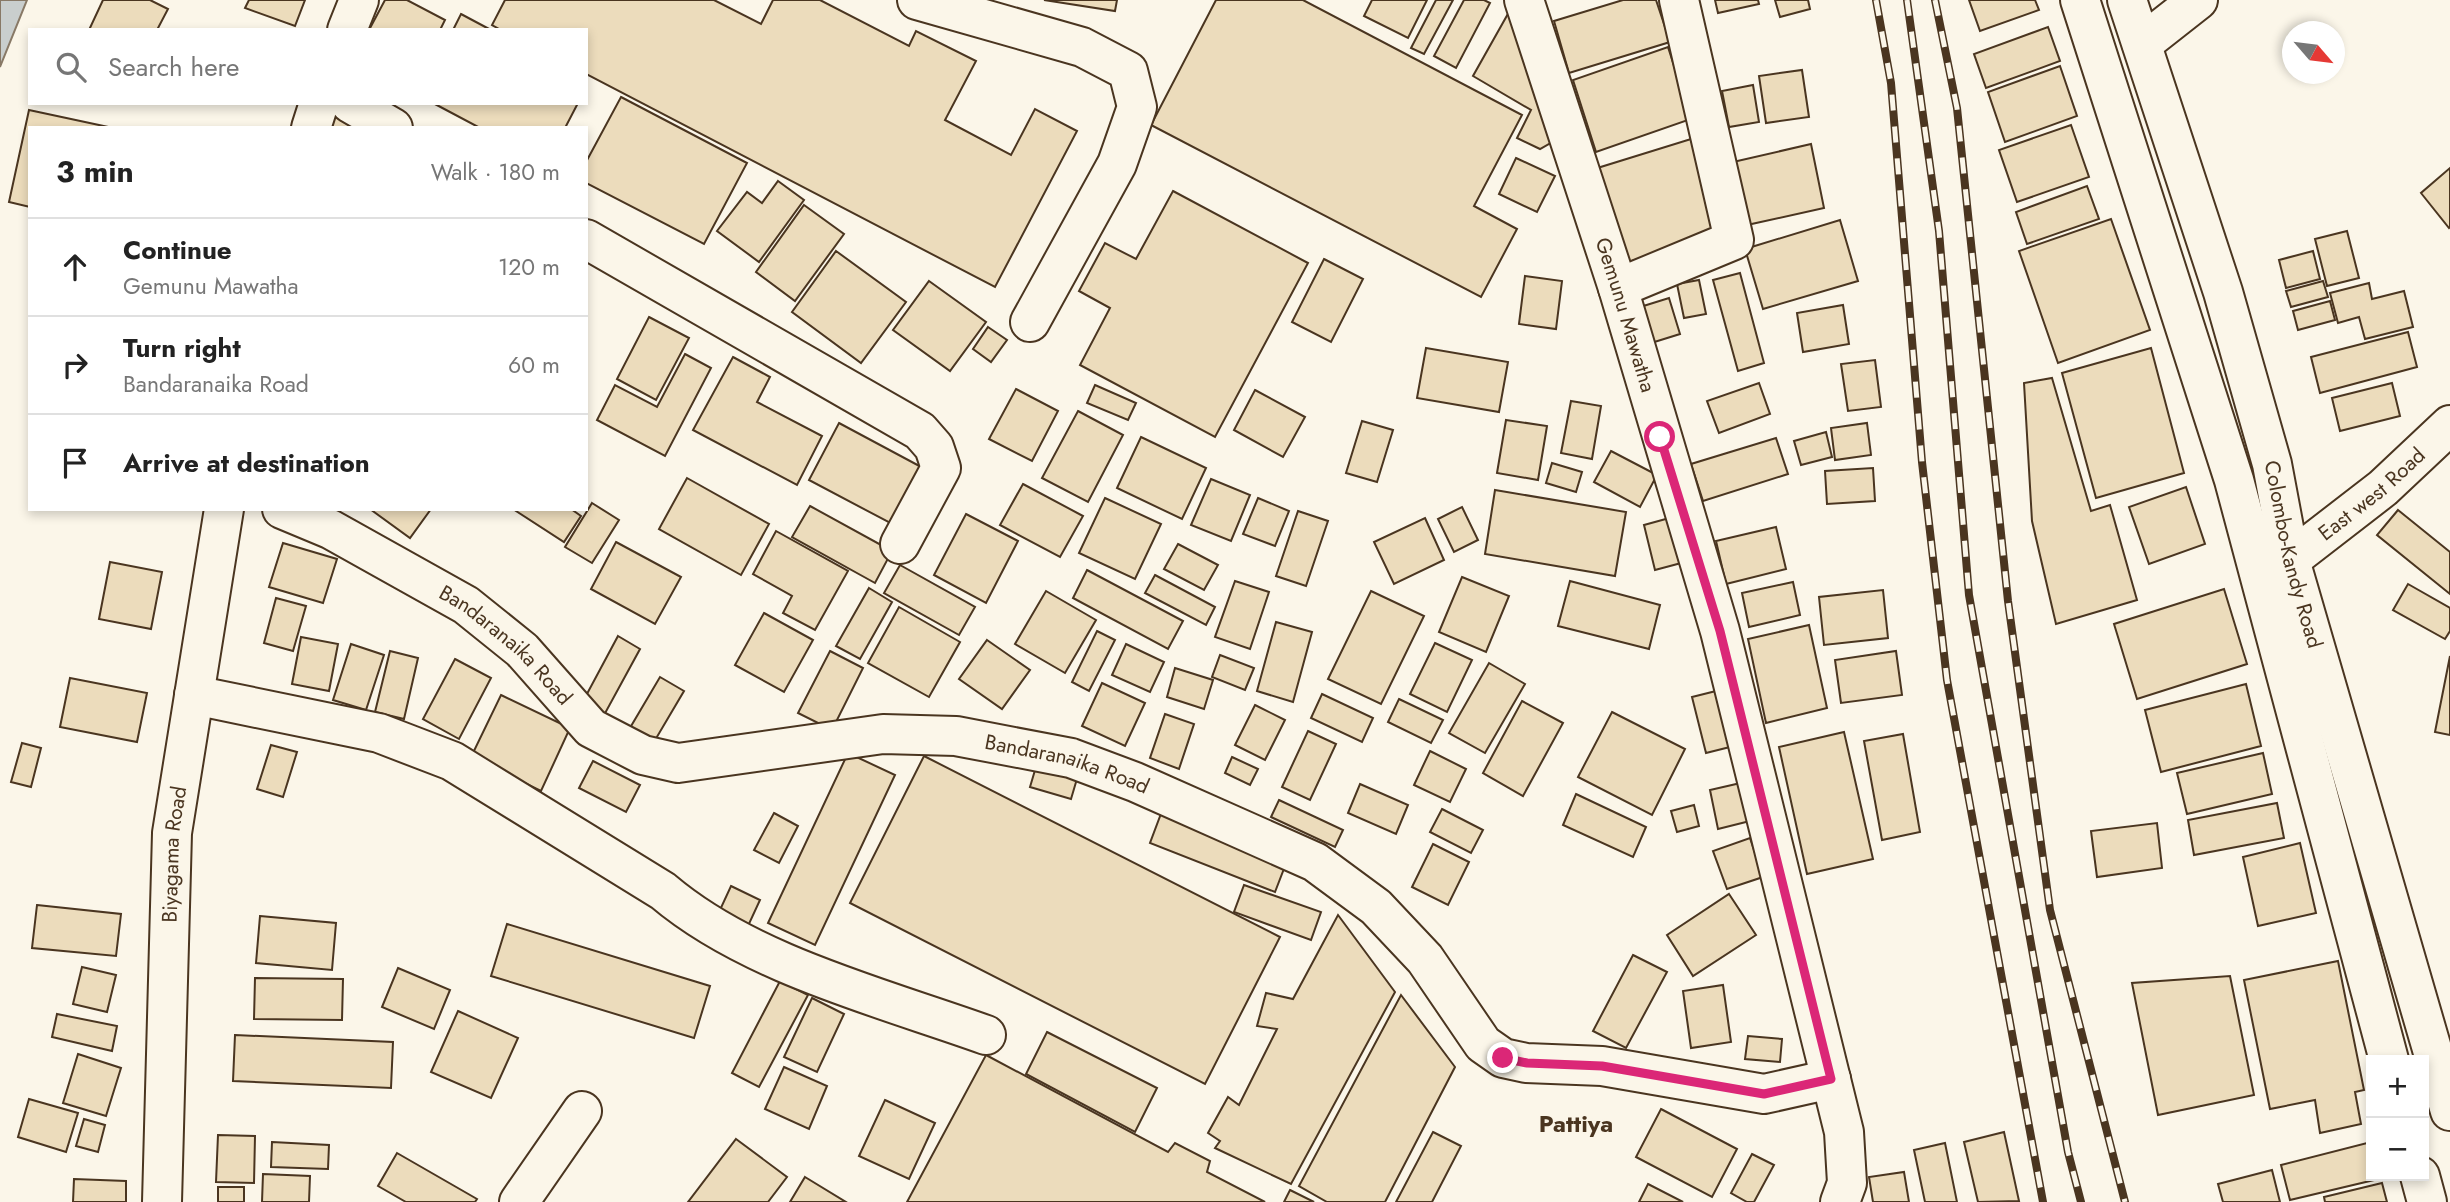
<!DOCTYPE html>
<meta charset="utf-8">
<style>
body{margin:0;font-family:Jost,sans-serif;background:#f2f2f2;color:#222}
.controls{position:absolute;right:21px;bottom:21px;display:grid;overflow:hidden;border-radius:0px;box-shadow:0 4px 10px #0003}
.controls button{width:63px;height:63px;display:grid;place-items:center;padding:0;border:0;border-bottom:2px solid #e0e0e0;background:#fff;color:#222;font:35px sans-serif}
.compass{position:absolute;left:2282px;top:21px;width:63px;height:63px;border-radius:50%;background:#fff;box-shadow:0 4px 10px #0003;rotate:118deg}
.stop{position:absolute;width:21px;height:21px;margin:-16px;border:5px solid #db2777;border-radius:50%;background:#fff}
.stop.end{background:#db2777;border-color:#fff;box-shadow:0 2px 7px #0008}
.list{margin:0;padding:0;list-style:none}
h2{display:flex;justify-content:space-between;align-items:center;height:91px;margin:0;padding:0 28px;font-size:30px}
h2 small{font-size:23px;font-weight:400;color:#767676}
.list li{display:grid;grid-template-columns:46px 1fr auto;gap:21px;align-items:center;box-sizing:border-box;height:98px;padding:0 28px;border-top:2px solid #e0e0e0}
.list b{display:block;font-size:26px;white-space:nowrap}
.list p{margin:0;font-size:23px;white-space:nowrap;color:#767676}
.list em{font-size:23px;font-style:normal;color:#767676}
.icon{flex:none;width:38px;height:38px;fill:none;stroke:currentColor;stroke-width:2;stroke-linecap:round;stroke-linejoin:round}
.map{position:relative;flex:none;width:2450px;height:1202px;overflow:hidden}
.search{position:absolute;background:#fff;box-shadow:0 4px 10px #0003;left:28px;top:28px;width:560px;height:77px;display:flex;align-items:center;gap:18px;box-sizing:border-box;padding:0 24px;border-radius:0px;color:#767676;font-size:26px}
.panel{position:absolute;background:#fff;box-shadow:0 4px 10px #0003;left:28px;top:126px;width:560px;height:385px;border-radius:0px}
.map>svg:first-child{display:block}
</style>
<div class="map">
<svg width="2450" height="1202" viewBox="0 0 2450 1202">
<rect width="100%" height="100%" fill="#fbf6e9"/>
<polygon fill="#c9cecd" stroke="#887966" stroke-width="2" points="0,0 27,0 0,67"/>
<g fill="#ecdcbc" stroke="#4a3520" stroke-width="2">
<polygon points="103,0 150,0 168,9 157,30 89,30"/>
<polygon points="249,0 305,0 295,26 245,8"/>
<polygon points="385,0 407,0 445,20 440,30 369,30"/>
<polygon points="505,0 714,0 761,24 773,0 820,0 909,46 916,31 976,61 945,120 1011,155 1035,109 1077,131 995,287 586,74 586,30 501,30 492,25"/>
<polygon points="1044,0 1117,0 1115,11"/>
<polygon points="1216,0 1303,0 1522,115 1474,206 1517,229 1481,297 1151,125"/>
<polygon points="1372,0 1427,0 1408,38 1364,16"/>
<polygon points="1436,0 1453,0 1424,54 1411,48"/>
<polygon points="1464,0 1484,0 1490,3 1456,68 1434,56"/>
<polygon points="1623,0 1656,0 1670,42 1569,73 1554,21"/>
<polygon points="1715,0 1758,0 1759,4 1718,13"/>
<polygon points="1775,0 1808,0 1810,9 1780,17"/>
<polygon points="1969,0 2035,0 2039,10 1980,31"/>
<polygon points="1509,12 1554,141 1540,149 1517,138 1531,110 1473,76"/>
<polygon points="461,14 491,30 453,30"/>
<polygon points="2048,27 2060,61 1986,88 1974,54"/>
<polygon points="1668,47 1691,119 1596,152 1573,80"/>
<polygon points="2060,66 2077,116 2005,142 1988,92"/>
<polygon points="1802,70 1809,117 1766,123 1759,76"/>
<polygon points="1753,85 1759,122 1729,127 1722,91"/>
<polygon points="621,97 747,163 704,244 586,183 586,162"/>
<polygon points="433,103 578,103 565,128 480,128"/>
<polygon points="341,104 370,128 329,128"/>
<polygon points="29,110 113,128 30,128 30,207 9,202"/>
<polygon points="2071,125 2089,177 2017,202 1999,150"/>
<polygon points="1691,139 1720,233 1619,265 1591,170"/>
<polygon points="1811,144 1824,208 1747,225 1733,162"/>
<polygon points="1516,158 1555,176 1537,212 1499,194"/>
<polygon points="2450,168 2450,227 2449,228 2421,193"/>
<polygon points="778,181 804,200 759,262 717,231 747,192 762,203"/>
<polygon points="2087,186 2099,219 2027,244 2016,212"/>
<polygon points="1173,191 1308,263 1215,437 1080,365 1110,308 1079,291 1105,243 1136,259"/>
<polygon points="804,205 844,234 795,301 756,272"/>
<polygon points="2111,219 2150,330 2058,363 2019,251"/>
<polygon points="1840,220 1858,281 1763,309 1745,249"/>
<polygon points="2347,231 2359,278 2327,286 2315,239"/>
<polygon points="836,251 906,302 861,363 792,312"/>
<polygon points="2313,251 2320,279 2286,288 2279,260"/>
<polygon points="1324,259 1363,279 1331,342 1292,322"/>
<polygon points="1740,273 1764,363 1738,371 1713,280"/>
<polygon points="1525,276 1562,281 1556,329 1519,324"/>
<polygon points="1699,280 1706,314 1684,318 1677,284"/>
<polygon points="929,281 986,322 950,371 893,330"/>
<polygon points="2323,281 2328,297 2291,307 2286,291"/>
<polygon points="2369,283 2372,299 2404,291 2413,327 2365,339 2359,317 2338,323 2330,293"/>
<polygon points="1669,298 1680,334 1648,344 1637,308"/>
<polygon points="2330,301 2335,320 2298,330 2293,311"/>
<polygon points="1843,305 1849,344 1803,352 1797,313"/>
<polygon points="649,317 689,338 656,400 617,379"/>
<polygon points="988,327 1007,340 991,362 973,349"/>
<polygon points="2408,332 2417,367 2320,393 2311,357"/>
<polygon points="1426,348 1508,362 1499,412 1417,398"/>
<polygon points="2151,348 2184,473 2096,498 2062,373"/>
<polygon points="685,354 711,368 665,456 597,420 615,385 657,407"/>
<polygon points="733,357 770,377 757,402 822,436 797,485 693,430"/>
<polygon points="1875,360 1881,407 1848,411 1841,364"/>
<polygon points="2052,378 2091,511 2110,505 2137,600 2056,624 2032,521 2024,383"/>
<polygon points="1759,383 1770,414 1719,433 1707,401"/>
<polygon points="2392,383 2400,416 2340,431 2332,398"/>
<polygon points="1095,385 1136,403 1128,420 1087,403"/>
<polygon points="1016,389 1058,411 1032,461 989,439"/>
<polygon points="1255,390 1305,417 1283,457 1234,430"/>
<polygon points="1571,401 1601,406 1592,459 1561,453"/>
<polygon points="1078,411 1123,435 1088,502 1042,478"/>
<polygon points="1506,420 1547,426 1538,480 1497,473"/>
<polygon points="1362,421 1393,430 1377,482 1346,473"/>
<polygon points="839,423 925,469 896,526 809,480"/>
<polygon points="1867,423 1871,455 1835,460 1831,428"/>
<polygon points="1826,432 1832,457 1801,465 1794,441"/>
<polygon points="1141,437 1206,468 1182,519 1117,488"/>
<polygon points="1776,438 1788,474 1703,501 1691,464"/>
<polygon points="1611,451 1657,475 1640,507 1594,482"/>
<polygon points="1552,463 1582,472 1576,492 1546,483"/>
<polygon points="1873,468 1875,501 1827,504 1825,471"/>
<polygon points="687,478 769,524 741,575 659,529"/>
<polygon points="1211,479 1250,495 1231,541 1191,525"/>
<polygon points="1023,484 1083,516 1060,557 1000,525"/>
<polygon points="2186,487 2205,544 2149,564 2129,507"/>
<polygon points="1495,490 1626,512 1615,576 1485,554"/>
<polygon points="1105,498 1161,524 1135,579 1079,553"/>
<polygon points="1258,498 1289,511 1275,546 1243,534"/>
<polygon points="592,503 619,520 592,563 565,547"/>
<polygon points="810,506 892,551 875,583 792,537"/>
<polygon points="1462,507 1478,540 1454,552 1438,519"/>
<polygon points="370,509 431,509 410,538"/>
<polygon points="513,509 571,509 581,516 564,542"/>
<polygon points="2398,510 2450,552 2450,594 2377,535"/>
<polygon points="1298,511 1328,521 1306,586 1276,576"/>
<polygon points="966,514 1018,541 986,603 934,575"/>
<polygon points="1673,517 1685,562 1655,570 1644,525"/>
<polygon points="1425,518 1444,560 1394,584 1374,542"/>
<polygon points="1776,527 1786,569 1726,584 1716,541"/>
<polygon points="776,531 848,571 815,630 783,613 792,596 753,574"/>
<polygon points="616,542 681,577 655,624 591,589"/>
<polygon points="283,543 337,559 323,603 269,587"/>
<polygon points="1178,544 1218,565 1204,590 1164,569"/>
<polygon points="110,562 162,572 151,629 99,619"/>
<polygon points="900,565 975,607 959,635 884,593"/>
<polygon points="1087,570 1183,621 1168,649 1073,598"/>
<polygon points="1155,575 1215,607 1206,625 1145,593"/>
<polygon points="1462,577 1509,596 1486,652 1439,632"/>
<polygon points="1235,581 1269,592 1250,649 1215,637"/>
<polygon points="1570,581 1660,605 1649,649 1558,626"/>
<polygon points="1793,582 1800,615 1749,627 1742,593"/>
<polygon points="2408,584 2450,608 2450,631 2445,639 2393,610"/>
<polygon points="869,588 892,602 860,659 836,646"/>
<polygon points="2224,589 2247,664 2137,699 2114,624"/>
<polygon points="1883,590 1888,638 1824,645 1819,597"/>
<polygon points="1046,591 1096,620 1065,673 1015,644"/>
<polygon points="1371,591 1424,616 1381,704 1328,679"/>
<polygon points="276,598 306,606 293,651 264,643"/>
<polygon points="899,607 960,642 929,697 868,663"/>
<polygon points="764,613 813,640 784,692 735,665"/>
<polygon points="1276,622 1312,632 1293,702 1257,691"/>
<polygon points="1809,625 1827,708 1766,723 1748,639"/>
<polygon points="1097,631 1115,640 1089,691 1072,682"/>
<polygon points="618,636 640,649 603,717 581,705"/>
<polygon points="301,637 338,644 329,691 292,684"/>
<polygon points="987,640 1030,670 1002,709 959,679"/>
<polygon points="1435,643 1472,660 1447,712 1410,694"/>
<polygon points="351,644 384,655 366,710 333,700"/>
<polygon points="1126,644 1164,662 1150,692 1112,675"/>
<polygon points="390,651 418,658 404,719 375,712"/>
<polygon points="830,651 863,668 832,730 798,713"/>
<polygon points="1896,651 1902,695 1841,703 1835,660"/>
<polygon points="1220,655 1254,668 1245,690 1212,677"/>
<polygon points="2450,656 2450,735 2435,732"/>
<polygon points="455,659 491,678 459,739 423,719"/>
<polygon points="1489,663 1525,684 1485,753 1449,733"/>
<polygon points="1175,668 1213,680 1204,709 1167,697"/>
<polygon points="660,677 684,691 651,747 627,733"/>
<polygon points="70,678 147,693 137,742 60,727"/>
<polygon points="1102,683 1145,703 1125,746 1082,726"/>
<polygon points="2246,684 2261,746 2161,772 2145,710"/>
<polygon points="1724,689 1738,745 1706,753 1692,697"/>
<polygon points="1322,694 1373,718 1362,742 1311,718"/>
<polygon points="501,695 570,728 541,791 471,757"/>
<polygon points="1399,699 1443,720 1431,743 1388,722"/>
<polygon points="1522,701 1563,723 1523,796 1483,773"/>
<polygon points="1255,705 1285,720 1265,760 1235,745"/>
<polygon points="1612,712 1685,749 1652,815 1578,777"/>
<polygon points="1165,714 1194,724 1179,769 1150,758"/>
<polygon points="1308,731 1336,744 1310,800 1282,787"/>
<polygon points="1844,732 1873,859 1807,874 1779,747"/>
<polygon points="1903,734 1920,832 1882,840 1864,741"/>
<polygon points="22,743 41,748 31,787 11,782"/>
<polygon points="271,745 297,752 283,797 257,789"/>
<polygon points="1430,751 1466,769 1450,802 1414,785"/>
<polygon points="848,753 895,775 815,945 768,923"/>
<polygon points="2263,753 2272,794 2187,814 2177,773"/>
<polygon points="924,756 1280,937 1205,1084 850,903"/>
<polygon points="1232,757 1258,769 1250,785 1225,773"/>
<polygon points="1038,760 1079,772 1071,799 1030,787"/>
<polygon points="593,761 640,785 626,812 579,788"/>
<polygon points="1745,782 1754,820 1718,829 1710,790"/>
<polygon points="1360,784 1408,805 1396,834 1348,813"/>
<polygon points="1576,794 1646,827 1633,857 1563,825"/>
<polygon points="1279,800 1343,830 1335,847 1271,817"/>
<polygon points="1165,803 1290,853 1275,892 1150,843"/>
<polygon points="2277,803 2284,838 2194,855 2188,820"/>
<polygon points="1694,805 1699,826 1677,832 1671,811"/>
<polygon points="1442,809 1483,830 1471,853 1430,832"/>
<polygon points="774,813 798,826 779,863 754,850"/>
<polygon points="2157,823 2162,868 2097,877 2091,831"/>
<polygon points="1750,838 1763,877 1727,889 1713,851"/>
<polygon points="2300,843 2316,913 2258,926 2243,857"/>
<polygon points="1433,844 1469,862 1448,905 1412,887"/>
<polygon points="1244,885 1321,912 1311,940 1234,912"/>
<polygon points="731,886 760,900 742,939 713,925"/>
<polygon points="1729,894 1756,935 1693,976 1667,935"/>
<polygon points="37,905 121,914 116,956 32,948"/>
<polygon points="1338,915 1395,992 1291,1184 1215,1148 1220,1141 1208,1133 1228,1097 1239,1105 1277,1029 1257,1026 1266,993 1293,999"/>
<polygon points="260,916 336,923 332,970 256,963"/>
<polygon points="507,924 710,986 694,1038 491,976"/>
<polygon points="1633,955 1667,972 1626,1048 1593,1031"/>
<polygon points="2338,961 2364,1090 2355,1092 2361,1124 2320,1133 2315,1100 2270,1109 2244,980"/>
<polygon points="82,967 116,975 107,1012 73,1004"/>
<polygon points="398,968 450,990 434,1029 382,1007"/>
<polygon points="2230,976 2254,1095 2158,1115 2132,983"/>
<polygon points="255,978 343,979 342,1020 254,1019"/>
<polygon points="780,981 808,995 759,1087 732,1073"/>
<polygon points="1723,985 1731,1042 1691,1048 1683,991"/>
<polygon points="1401,995 1455,1067 1385,1202 1327,1202 1299,1186"/>
<polygon points="812,998 844,1014 817,1072 784,1057"/>
<polygon points="458,1011 518,1038 491,1098 431,1072"/>
<polygon points="57,1014 117,1026 112,1051 52,1037"/>
<polygon points="1047,1032 1157,1088 1135,1132 1026,1074"/>
<polygon points="235,1035 393,1042 391,1088 233,1081"/>
<polygon points="1748,1036 1782,1039 1780,1062 1745,1059"/>
<polygon points="78,1054 121,1068 106,1116 63,1103"/>
<polygon points="986,1055 1168,1152 1175,1143 1210,1161 1207,1172 1265,1202 907,1202"/>
<polygon points="784,1067 827,1086 809,1129 765,1109"/>
<polygon points="29,1099 78,1113 66,1152 18,1137"/>
<polygon points="885,1100 935,1123 909,1179 859,1156"/>
<polygon points="1661,1109 1737,1149 1712,1197 1636,1157"/>
<polygon points="84,1119 105,1125 98,1152 76,1146"/>
<polygon points="1433,1132 1461,1146 1432,1202 1396,1202"/>
<polygon points="2004,1132 2019,1201 1978,1202 1964,1142"/>
<polygon points="218,1135 255,1136 254,1183 216,1182"/>
<polygon points="736,1139 787,1177 768,1202 688,1202"/>
<polygon points="272,1142 329,1145 328,1169 271,1167"/>
<polygon points="2371,1142 2371,1176 2391,1176 2290,1200 2281,1165"/>
<polygon points="1945,1143 1957,1202 1925,1202 1914,1150"/>
<polygon points="397,1153 477,1199 475,1202 406,1202 378,1186"/>
<polygon points="1752,1154 1774,1165 1754,1202 1747,1202 1731,1193"/>
<polygon points="2272,1170 2280,1202 2223,1202 2218,1184"/>
<polygon points="1904,1172 1909,1202 1873,1202 1869,1177"/>
<polygon points="263,1174 310,1176 309,1202 262,1202"/>
<polygon points="805,1177 846,1202 790,1202"/>
<polygon points="74,1179 126,1181 126,1202 73,1202"/>
<polygon points="2382,1183 2387,1202 2325,1202 2324,1197"/>
<polygon points="1648,1184 1683,1202 1639,1202"/>
<rect x="218" y="1187" width="26" height="15"/>
<polygon points="1290,1190 1314,1202 1284,1202"/>
</g>
<g fill="none" stroke-linecap="round" stroke-linejoin="round">
<g stroke="#4a3520" stroke-width="42">
<g id="minor">
<polyline points="917,0 1082,47 1128,71 1137,107 1117,164 1030,322"/>
<path id="s1" d="M 1524,0 L 1618,288 L 1720,631 L 1844,1132 L 1847,1183 L 1840,1202"/>
<polyline points="2142,44 2198,0"/>
<polyline points="350,103 393,128"/>
<polyline points="586,239 920,431 934,447 941,468 900,544"/>
<polyline points="1618,288 1734,240 1679,0"/>
<path id="s2" d="M 282,509 L 330,529 L 466,605 L 522,650 L 591,728 L 643,755 L 678,763 L 883,734 L 956,736 L 1071,758 L 1135,782 L 1315,862 L 1376,907 L 1425,959 L 1483,1044 L 1503,1058 L 1526,1063 L 1602,1066 L 1764,1094 L 1831,1079"/>
<path id="s3" d="M 2290,560 L 2383,488 L 2450,425"/>
<path d="M 194,695 L 379,733 L 452,761 L 663,891 C 749,964 880,997 986,1035"/>
<polyline points="519,1202 582,1111"/>
</g>
</g>
<g stroke="#4a3520" stroke-width="42">
<g id="major">
<polyline points="347,30 359,0"/>
<polyline points="311,128 319,103"/>
<path id="s4" d="M 162,1202 L 172,833 L 224,509"/>
</g>
</g>
<g stroke="#4a3520" stroke-width="42">
<g id="highway">
<polyline points="2080,0 2234,480 2389,1060"/>
<path id="s5" d="M 2127,0 L 2223,292 L 2272,464 L 2290,560 L 2450,1111"/>
<polyline points="2420,1176 2427,1202"/>
</g>
</g>
<use href="#minor" stroke="#fbf6e9" stroke-width="38"/>
<use href="#major" stroke="#fbf6e9" stroke-width="38"/>
<use href="#highway" stroke="#fbf6e9" stroke-width="38"/>
<g stroke="#4a3520" stroke-width="8">
<g id="rail">
<polyline points="1876,0 1891,83 1922,462 1947,680 2043,1202"/>
<polyline points="1907,0 1939,231 1969,595 2068,1152 2081,1202"/>
<polyline points="1935,0 1957,108 2008,601 2050,910 2125,1202"/>
</g>
</g>
<use href="#rail" stroke="#fbf6e9" stroke-width="5" stroke-dasharray="16" stroke-linecap="butt"/>
</g>
<g fill="none" stroke-linecap="round" stroke-linejoin="round">
<polyline stroke="#db2777" stroke-width="9" points="1503,1058 1527,1063 1602,1066 1764,1094 1831,1079 1720,631 1660,437"/>
</g>
<g text-anchor="middle" stroke-width="5" stroke-linejoin="round" paint-order="stroke">
<g font-size="21" fill="#4a3520" stroke="#fbf6e9">
<text dy="7" stroke="none"><textPath href="#s1" startOffset="331">Gemunu Mawatha</textPath></text>
<text dy="7" stroke="none"><textPath href="#s3" startOffset="105">East west Road</textPath></text>
<text dy="7" stroke="none"><textPath href="#s5" startOffset="579">Colombo-Kandy Road</textPath></text>
<text dy="7" stroke="none"><textPath href="#s2" startOffset="264">Bandaranaika Road</textPath></text>
<text dy="7" stroke="none"><textPath href="#s2" startOffset="873">Bandaranaika Road</textPath></text>
<text dy="7" stroke="none"><textPath href="#s4" startOffset="348">Biyagama Road</textPath></text>
</g>
<g font-size="24" font-weight="bold" fill="#4a3520" stroke="#fbf6e9">
<text x="1576" y="1132">Pattiya</text>
</g>
</g>
</svg>
<div class="controls">
<button>+</button>
<button>−</button>
</div>
<svg class="compass" viewBox="-18 -18 36 36"><path d="M0-13l5 13h-10z" fill="#e53935"/><path d="M0 13l5-13h-10z" fill="#767676"/></svg>
<div class="stop" style="left:1660px;top:437px"></div>
<div class="stop end" style="left:1503px;top:1058px"></div>
<div class="search"><svg class="icon" aria-label="search" viewBox="0 0 24 24"><circle cx="10" cy="10" r="6"/><path d="M15 15l6 6"/></svg>Search here</div>
<section class="panel">
<h2>3 min<small>Walk · 180 m</small></h2>
<ul class="list">
<li><svg class="icon" aria-label="ahead" viewBox="0 0 24 24"><path d="M12 20V5M6 11l6-6 6 6"/></svg><div><b>Continue</b><p>Gemunu Mawatha</p></div><em>120 m</em></li>
<li><svg class="icon" aria-label="right" viewBox="0 0 24 24"><path d="M7 20v-9h11M14 6l5 5-5 5"/></svg><div><b>Turn right</b><p>Bandaranaika Road</p></div><em>60 m</em></li>
<li><svg class="icon" aria-label="arrive" viewBox="0 0 24 24"><path d="M6 21V4h12l-3 4 3 4H6"/></svg><div><b>Arrive at destination</b></div></li>
</ul>
</section>
</div>
